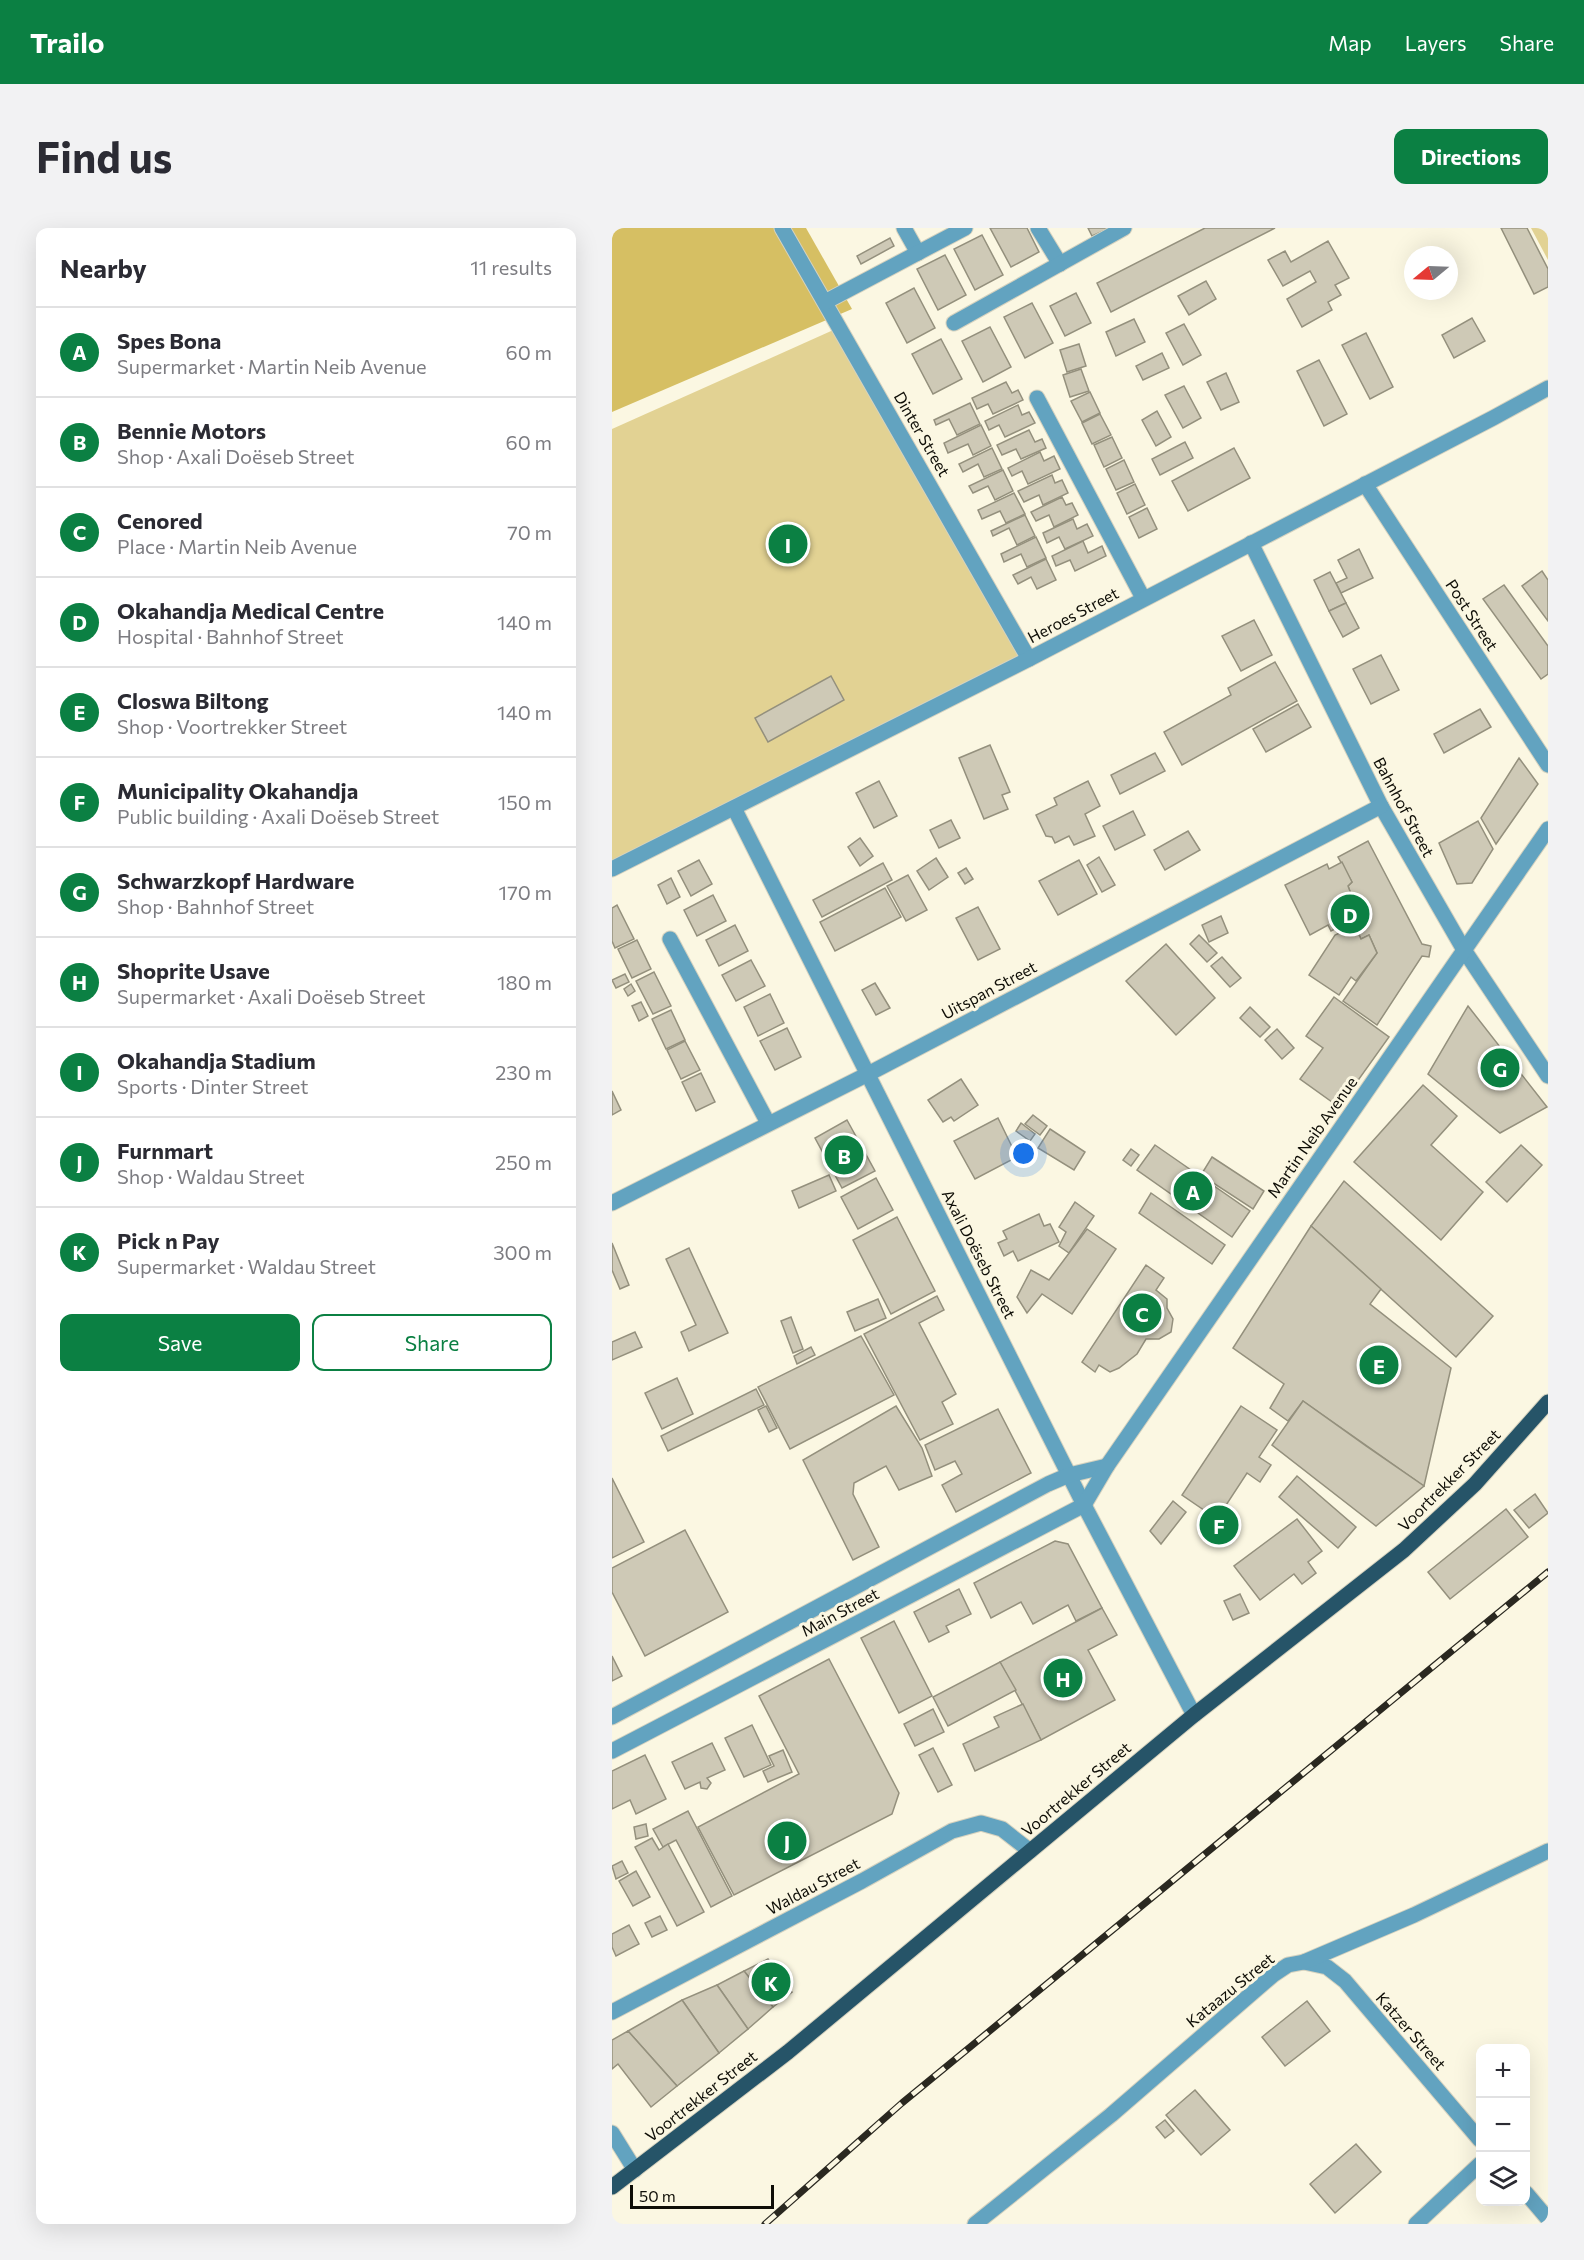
<!DOCTYPE html>
<meta charset="utf-8">
<style>
body{margin:0;font-family:Commissioner,sans-serif;background:#f2f2f3;color:#2b2b33}
.controls{position:absolute;right:18px;bottom:18px;display:grid;overflow:hidden;border-radius:12px;box-shadow:0 6px 24px #0002}
.controls button{width:54px;height:54px;display:grid;place-items:center;padding:0;border:0;border-bottom:2px solid #e1e1e2;background:#fff;color:#2b2b33;font:30px sans-serif}
.compass{position:absolute;left:792px;top:18px;width:54px;height:54px;border-radius:50%;background:#fff;box-shadow:0 6px 24px #0002;rotate:251deg}
.scale{position:absolute;left:18px;bottom:15px;width:144px;box-sizing:border-box;padding-left:6px;border:3px solid #0e0d06;border-top:0;font-size:16px;line-height:21px;white-space:nowrap;color:#0e0d06;-webkit-text-stroke:4px #fbf7e2;paint-order:stroke}
.you{position:absolute;left:412px;top:926px;width:21px;height:21px;margin:-15px;border:4px solid #fff;border-radius:50%;background:#1a73e8;box-shadow:0 0 0 9px #1a73e833}
.badge{display:grid;place-items:center;width:39px;height:39px;border-radius:50%;background:#0b8043;color:#fff;font-size:20px;font-weight:700}
.pin{position:absolute;translate:-50% -50%;border:3px solid #fff;box-shadow:0 2px 6px #0006}
.list{margin:0;padding:0;list-style:none}
h2{display:flex;justify-content:space-between;align-items:center;height:78px;margin:0;padding:0 24px;font-size:26px}
h2 small{font-size:20px;font-weight:400;color:#7c7c81}
.list li{display:grid;grid-template-columns:39px 1fr auto;gap:18px;align-items:center;box-sizing:border-box;height:90px;padding:0 24px;border-top:2px solid #e1e1e2}
.list b{display:block;font-size:22px;white-space:nowrap}
.list p{margin:0;font-size:20px;white-space:nowrap;color:#7c7c81}
.list em{font-size:20px;font-style:normal;color:#7c7c81}
.actions{display:flex;gap:12px;padding:18px 24px}
.actions a{flex:1;padding:14px 0;border:2px solid #0b8043;border-radius:12px;text-align:center;font-size:21px;color:#0b8043}
.actions .main{background:#0b8043;color:#fff}
.icon{flex:none;width:33px;height:33px;fill:none;stroke:currentColor;stroke-width:2;stroke-linecap:round;stroke-linejoin:round}
.map{position:relative;flex:none;width:936px;height:1996px;overflow:hidden;border-radius:12px}
header{display:flex;align-items:center;gap:36px;box-sizing:border-box;height:84px;padding:0 30px;background:#0b8043;color:#fff}
header strong{font-size:28px}
nav{display:flex;gap:33px;margin-inline-start:auto;font-size:21px}
.intro{display:flex;align-items:center;justify-content:space-between;box-sizing:border-box;height:144px;padding:0 36px}
h1{margin:0;font-size:42px}
.button{padding:15px 27px;border-radius:12px;background:#0b8043;color:#fff;font-size:21px;font-weight:700}
main{display:flex;gap:36px;padding:0 36px}
aside{flex:1;background:#fff;border-radius:12px;box-shadow:0 6px 24px #0002}
.map>svg:first-child{display:block}
</style>
<header>
<strong>Trailo</strong>
<nav><a>Map</a><a>Layers</a><a>Share</a></nav>
</header>
<div class="intro"><h1>Find us</h1><a class="button">Directions</a></div>
<main>
<aside>
<h2>Nearby<small>11 results</small></h2>
<ul class="list">
<li><span class="badge">A</span><div><b>Spes Bona</b><p>Supermarket · Martin Neib Avenue</p></div><em>60 m</em></li>
<li><span class="badge">B</span><div><b>Bennie Motors</b><p>Shop · Axali Doëseb Street</p></div><em>60 m</em></li>
<li><span class="badge">C</span><div><b>Cenored</b><p>Place · Martin Neib Avenue</p></div><em>70 m</em></li>
<li><span class="badge">D</span><div><b>Okahandja Medical Centre</b><p>Hospital · Bahnhof Street</p></div><em>140 m</em></li>
<li><span class="badge">E</span><div><b>Closwa Biltong</b><p>Shop · Voortrekker Street</p></div><em>140 m</em></li>
<li><span class="badge">F</span><div><b>Municipality Okahandja</b><p>Public building · Axali Doëseb Street</p></div><em>150 m</em></li>
<li><span class="badge">G</span><div><b>Schwarzkopf Hardware</b><p>Shop · Bahnhof Street</p></div><em>170 m</em></li>
<li><span class="badge">H</span><div><b>Shoprite Usave</b><p>Supermarket · Axali Doëseb Street</p></div><em>180 m</em></li>
<li><span class="badge">I</span><div><b>Okahandja Stadium</b><p>Sports · Dinter Street</p></div><em>230 m</em></li>
<li><span class="badge">J</span><div><b>Furnmart</b><p>Shop · Waldau Street</p></div><em>250 m</em></li>
<li><span class="badge">K</span><div><b>Pick n Pay</b><p>Supermarket · Waldau Street</p></div><em>300 m</em></li>
</ul>
<div class="actions"><a class="main">Save</a><a>Share</a></div>
</aside>
<div class="map">
<svg width="936" height="1996" viewBox="0 0 936 1996">
<rect width="100%" height="100%" fill="#fbf7e2"/>
<g fill="#e2d293">
<polygon points="919,0 936,0 936,32"/>
<polygon points="228,99 417,431 0,641 0,201"/>
</g>
<polygon fill="#d6bf63" points="0,0 194,0 240,81 0,184"/>
<g fill="#cec9b6" stroke="#94907d" stroke-width="1.5">
<polygon points="378,0 415,0 427,24 399,39"/>
<polygon points="476,0 496,0 496,1 480,8"/>
<polygon points="593,0 663,0 499,84 485,55"/>
<polygon points="889,0 915,0 936,41 936,59 922,66"/>
<polygon points="370,7 391,47 363,62 342,21"/>
<polygon points="278,10 282,18 249,36 245,28"/>
<polygon points="716,13 737,50 723,57 729,67 716,74 720,82 690,99 675,71 704,54 698,43 671,58 656,32 673,23 679,34"/>
<polygon points="333,27 354,67 326,82 305,41"/>
<polygon points="594,53 604,71 577,87 566,68"/>
<polygon points="302,60 323,100 295,115 274,75"/>
<polygon points="464,65 479,95 453,108 438,78"/>
<polygon points="420,75 441,115 413,130 392,89"/>
<polygon points="860,90 873,113 842,130 830,107"/>
<polygon points="522,91 533,114 504,128 494,104"/>
<polygon points="572,96 589,127 571,137 554,105"/>
<polygon points="378,99 399,139 371,154 350,113"/>
<polygon points="754,105 781,159 758,171 730,117"/>
<polygon points="329,111 350,151 321,166 300,126"/>
<polygon points="467,116 474,138 455,144 448,122"/>
<polygon points="550,125 557,140 531,152 524,138"/>
<polygon points="707,132 735,186 712,198 685,143"/>
<polygon points="469,141 477,163 458,169 451,147"/>
<polygon points="614,145 627,174 609,182 595,154"/>
<polygon points="394,154 400,165 406,162 411,172 381,186 376,176 365,181 360,170"/>
<polygon points="572,158 589,190 571,200 553,167"/>
<polygon points="478,164 488,185 470,194 459,173"/>
<polygon points="358,175 368,196 345,207 337,191 324,197 322,192"/>
<polygon points="406,177 410,187 417,184 423,195 393,209 387,197 377,202 373,193"/>
<polygon points="545,183 559,209 544,218 530,192"/>
<polygon points="488,186 499,207 480,216 470,195"/>
<polygon points="369,197 379,218 361,227 356,216 336,225 332,215"/>
<polygon points="417,202 423,214 430,211 434,220 409,231 404,221 390,227 385,217"/>
<polygon points="500,209 510,230 492,239 482,217"/>
<polygon points="573,214 581,230 548,247 540,231"/>
<polygon points="380,220 390,241 372,249 366,236 351,244 347,236"/>
<polygon points="622,220 638,250 576,283 560,253"/>
<polygon points="428,224 432,233 442,228 448,241 416,256 410,243 400,248 396,240"/>
<polygon points="512,232 522,254 504,262 494,241"/>
<polygon points="391,242 401,263 383,272 376,258 361,265 357,258"/>
<polygon points="440,247 443,255 450,252 456,265 431,277 427,267 412,274 406,263"/>
<polygon points="523,256 533,277 515,286 505,265"/>
<polygon points="402,265 413,286 394,295 388,283 370,291 366,282"/>
<polygon points="450,269 454,277 460,275 466,287 442,299 437,287 424,293 419,284"/>
<polygon points="535,280 545,301 527,310 517,289"/>
<polygon points="413,287 423,308 405,317 397,300 381,308 379,303"/>
<polygon points="461,291 465,301 475,296 481,308 453,321 447,309 435,315 431,305"/>
<polygon points="424,309 434,330 415,339 409,326 392,334 389,326"/>
<polygon points="471,313 476,325 490,318 494,328 463,343 458,332 444,338 440,328"/>
<polygon points="747,321 761,350 729,365 724,355 735,350 726,332"/>
<polygon points="434,331 444,352 425,361 419,349 406,356 401,347"/>
<polygon points="930,343 936,352 936,393 910,358"/>
<polygon points="718,344 734,375 717,383 702,352"/>
<polygon points="892,357 936,418 936,446 929,451 871,371"/>
<polygon points="734,375 747,400 731,409 717,383"/>
<polygon points="642,392 660,427 629,443 610,408"/>
<polygon points="769,427 787,462 759,476 741,441"/>
<polygon points="663,434 685,473 570,537 552,504 619,467 616,460"/>
<polygon points="219,448 232,472 156,514 143,490"/>
<polygon points="686,476 699,499 654,524 641,501"/>
<polygon points="868,481 879,499 832,525 822,506"/>
<polygon points="378,517 398,564 390,567 396,581 372,591 347,530"/>
<polygon points="543,525 553,543 508,566 499,547"/>
<polygon points="907,530 926,556 884,616 869,590"/>
<polygon points="267,553 285,588 262,600 244,565"/>
<polygon points="476,553 488,578 473,586 483,608 462,617 457,608 443,615 440,609 434,608 424,587 445,577 442,570"/>
<polygon points="521,583 533,607 503,622 491,598"/>
<polygon points="339,592 348,610 327,620 318,602"/>
<polygon points="866,593 881,621 860,655 845,656 827,615"/>
<polygon points="576,603 588,622 553,642 542,622"/>
<polygon points="248,610 261,628 248,638 236,619"/>
<polygon points="756,613 810,716 819,718 817,729 810,728 765,797 731,773 765,725 757,707 749,711 740,692 738,685 745,682 736,658 740,654 726,629"/>
<polygon points="487,629 503,657 490,664 475,637"/>
<polygon points="324,630 336,649 317,662 305,643"/>
<polygon points="87,632 100,656 79,668 66,643"/>
<polygon points="467,632 485,666 446,687 427,653"/>
<polygon points="730,634 740,654 736,658 745,682 738,685 740,692 719,703 716,697 698,707 673,657 715,636 717,641"/>
<polygon points="271,635 280,652 210,689 201,672"/>
<polygon points="354,640 361,651 353,656 346,645"/>
<polygon points="296,647 315,682 294,693 275,658"/>
<polygon points="59,650 68,669 55,676 46,657"/>
<polygon points="273,660 289,689 223,723 208,694"/>
<polygon points="101,667 114,693 85,708 72,682"/>
<polygon points="5,677 22,711 3,720 0,713 0,680"/>
<polygon points="366,679 388,721 366,732 344,690"/>
<polygon points="609,688 616,705 597,714 590,697"/>
<polygon points="123,697 136,723 107,738 94,712"/>
<polygon points="743,698 749,711 757,707 765,725 744,753 739,749 727,767 697,747 723,707"/>
<polygon points="587,707 605,725 595,734 578,716"/>
<polygon points="25,712 39,741 20,750 6,721"/>
<polygon points="554,716 603,770 564,807 514,753"/>
<polygon points="610,729 629,750 618,759 599,738"/>
<polygon points="139,732 153,758 124,773 110,747"/>
<polygon points="42,744 59,778 41,786 24,753"/>
<polygon points="13,746 17,754 4,760 0,752"/>
<polygon points="263,755 278,780 264,787 250,762"/>
<polygon points="19,756 23,763 16,768 12,761"/>
<polygon points="158,766 172,795 146,808 132,779"/>
<polygon points="722,769 777,809 727,879 688,851 711,820 694,808"/>
<polygon points="29,774 36,788 27,793 20,778"/>
<polygon points="856,778 935,879 888,905 816,846"/>
<polygon points="638,779 658,799 648,809 628,790"/>
<polygon points="59,782 73,812 54,821 40,791"/>
<polygon points="175,800 189,829 163,842 148,813"/>
<polygon points="665,801 682,820 670,831 653,812"/>
<polygon points="73,813 88,842 69,851 55,822"/>
<polygon points="89,845 103,874 84,883 70,854"/>
<polygon points="349,851 366,877 342,893 339,889 331,894 316,872"/>
<polygon points="811,857 845,888 819,917 871,964 829,1012 742,934"/>
<polygon points="0,863 9,882 0,887"/>
<polygon points="421,887 435,898 428,907 413,896"/>
<polygon points="386,890 405,929 363,951 342,913"/>
<polygon points="235,892 263,943 230,960 203,910"/>
<polygon points="409,895 423,906 418,913 404,903"/>
<polygon points="438,901 473,924 462,942 426,920"/>
<polygon points="543,917 638,983 620,1009 525,942"/>
<polygon points="909,917 930,937 895,974 874,954"/>
<polygon points="519,921 527,927 519,938 511,932"/>
<polygon points="600,929 652,963 641,981 589,947"/>
<polygon points="217,947 224,963 187,980 180,963"/>
<polygon points="264,950 281,982 246,1001 229,969"/>
<polygon points="732,953 881,1088 844,1129 699,998"/>
<polygon points="539,965 613,1017 600,1036 527,985"/>
<polygon points="463,974 482,988 457,1025 447,1018 454,1004 447,999"/>
<polygon points="427,986 432,998 438,996 447,1014 406,1033 401,1023 392,1028 386,1015 395,1011 391,1003"/>
<polygon points="285,989 323,1063 279,1086 241,1012"/>
<polygon points="699,998 769,1061 758,1076 839,1140 812,1258 691,1173 676,1193 658,1180 672,1156 621,1120"/>
<polygon points="475,1001 504,1021 460,1086 430,1066 415,1085 405,1069 419,1042 437,1052"/>
<polygon points="0,1015 17,1057 8,1061 0,1042"/>
<polygon points="77,1020 116,1105 77,1123 69,1104 84,1097 54,1031"/>
<polygon points="534,1037 552,1050 544,1062 555,1071 555,1080 561,1091 559,1104 547,1111 534,1111 525,1126 507,1140 498,1144 487,1137 483,1144 470,1134"/>
<polygon points="325,1068 332,1082 307,1095 344,1166 330,1174 341,1196 308,1212 252,1106"/>
<polygon points="266,1071 274,1090 243,1103 235,1084"/>
<polygon points="179,1089 191,1121 181,1125 169,1093"/>
<polygon points="23,1104 30,1119 0,1132 0,1114"/>
<polygon points="249,1108 282,1167 178,1221 146,1159"/>
<polygon points="199,1119 203,1127 185,1136 182,1128"/>
<polygon points="65,1150 81,1186 50,1201 33,1165"/>
<polygon points="144,1161 152,1177 56,1223 49,1208"/>
<polygon points="691,1173 754,1218 812,1258 764,1298 660,1217"/>
<polygon points="154,1178 165,1200 157,1204 146,1182"/>
<polygon points="284,1178 310,1220 320,1248 287,1262 274,1238 242,1255 241,1266 267,1319 241,1332 191,1232"/>
<polygon points="629,1178 665,1202 647,1229 659,1237 648,1254 635,1245 605,1291 570,1267"/>
<polygon points="386,1181 419,1245 344,1284 330,1257 350,1246 343,1233 323,1242 313,1217"/>
<polygon points="685,1248 744,1299 726,1320 667,1269"/>
<polygon points="0,1250 32,1314 0,1330"/>
<polygon points="923,1266 936,1285 917,1300 902,1282"/>
<polygon points="561,1273 574,1284 549,1316 538,1303"/>
<polygon points="894,1281 916,1309 838,1371 816,1344"/>
<polygon points="685,1291 710,1323 696,1334 704,1345 690,1356 682,1346 648,1372 622,1338"/>
<polygon points="73,1302 116,1384 33,1428 0,1364 0,1340"/>
<polygon points="443,1313 456,1316 490,1380 464,1393 456,1377 421,1396 409,1374 379,1390 362,1355"/>
<polygon points="347,1361 359,1386 334,1398 337,1404 317,1414 302,1384"/>
<polygon points="628,1366 637,1385 621,1392 612,1373"/>
<polygon points="490,1380 505,1407 476,1422 503,1472 429,1512 388,1434"/>
<polygon points="282,1393 320,1468 287,1485 249,1410"/>
<polygon points="0,1428 10,1448 0,1453"/>
<polygon points="217,1431 287,1565 280,1586 122,1667 86,1599 187,1546 147,1468"/>
<polygon points="388,1434 404,1462 336,1498 321,1469"/>
<polygon points="411,1476 429,1512 363,1543 351,1516 387,1499 382,1489"/>
<polygon points="321,1481 332,1504 303,1518 292,1496"/>
<polygon points="140,1497 159,1537 132,1549 113,1510"/>
<polygon points="100,1515 113,1542 95,1550 99,1555 95,1561 89,1560 88,1554 73,1561 60,1534"/>
<polygon points="321,1520 340,1557 326,1564 307,1527"/>
<polygon points="171,1522 180,1544 156,1554 151,1543 162,1538 157,1528"/>
<polygon points="33,1527 54,1571 24,1586 18,1572 0,1581 0,1543"/>
<polygon points="76,1583 120,1668 99,1679 64,1612 51,1619 41,1601"/>
<polygon points="34,1596 36,1608 24,1611 22,1599"/>
<polygon points="40,1610 47,1622 56,1616 92,1684 65,1698 23,1619"/>
<polygon points="10,1633 16,1645 4,1651 0,1638"/>
<polygon points="24,1643 38,1669 21,1678 7,1653"/>
<polygon points="48,1688 55,1702 40,1709 33,1695"/>
<polygon points="17,1697 27,1716 4,1728 0,1719 0,1706"/>
<polygon points="156,1731 180,1764 161,1779 132,1743"/>
<polygon points="132,1743 161,1779 136,1801 105,1757"/>
<polygon points="105,1757 136,1801 107,1825 70,1772"/>
<polygon points="70,1772 107,1825 65,1858 16,1803"/>
<polygon points="695,1773 718,1803 673,1838 650,1809"/>
<polygon points="16,1803 65,1858 39,1879 6,1836 0,1841 0,1812"/>
<polygon points="583,1862 618,1902 589,1927 554,1887"/>
<polygon points="553,1892 562,1903 553,1910 544,1899"/>
<polygon points="744,1916 769,1944 723,1985 698,1956"/>
</g>
<g fill="none" stroke-linecap="round" stroke-linejoin="round">
<g stroke="#d5d2bf" stroke-width="17">
<g id="minor">
<polyline points="170,0 417,431"/>
<polyline points="292,0 306,25"/>
<polyline points="426,0 448,36"/>
<polyline points="213,74 353,0"/>
<polyline points="342,95 512,0"/>
<polyline points="425,170 531,370"/>
<polyline points="753,256 936,537"/>
<polyline points="639,315 769,578 852,722 936,848"/>
<polyline points="122,580 472,1277 582,1487"/>
<polyline points="0,641 417,431 881,190 936,160"/>
<polyline points="58,711 156,895"/>
<polyline points="0,975 256,846 769,578"/>
<polyline points="0,1489 436,1256 457,1247 495,1238"/>
<polyline points="0,1523 472,1277 495,1238 936,601"/>
<polyline points="692,1734 715,1739 733,1753 868,1912"/>
<polyline points="0,1784 250,1653 340,1603 369,1595 390,1601 418,1623"/>
<polyline points="0,1905 23,1942"/>
<polyline points="914,1965 936,1991"/>
<polyline points="363,1996 499,1887 661,1747 676,1737 692,1734 802,1687 936,1623"/>
<polyline points="804,1996 868,1936"/>
</g>
</g>
<g stroke="#d5d2bf" stroke-width="17">
<polyline id="major" points="0,1959 176,1824 582,1487 792,1322 863,1256 936,1174"/>
</g>
<use href="#minor" stroke="#62a3c0" stroke-width="15"/>
<use href="#major" stroke="#265468" stroke-width="15"/>
<g stroke="#2a2820" stroke-width="7">
<polyline id="rail" points="153,1996 290,1875 936,1344"/>
</g>
<use href="#rail" stroke="#fbf7e2" stroke-width="4.5" stroke-dasharray="14" stroke-linecap="butt"/>
</g>
<g text-anchor="middle" stroke-width="6" stroke-linejoin="round" paint-order="stroke">
<g font-size="16" fill="#0e0d06" stroke="#fbf7e2">
<text transform="translate(310 206) rotate(60)" y="6">Dinter Street</text>
<text transform="translate(461 387) rotate(-28)" y="6">Heroes Street</text>
<text transform="translate(860 387) rotate(57)" y="6">Post Street</text>
<text transform="translate(792 579) rotate(62)" y="6">Bahnhof Street</text>
<text transform="translate(377 762) rotate(-28)" y="6">Uitspan Street</text>
<text transform="translate(700 909) rotate(-55)" y="6">Martin Neib Avenue</text>
<text transform="translate(367 1026) rotate(63)" y="6">Axali Doëseb Street</text>
<text transform="translate(837 1252) rotate(-45)" y="6">Voortrekker Street</text>
<text transform="translate(228 1384) rotate(-28)" y="6">Main Street</text>
<text transform="translate(464 1561) rotate(-40)" y="6">Voortrekker Street</text>
<text transform="translate(201 1658) rotate(-28)" y="6">Waldau Street</text>
<text transform="translate(618 1762) rotate(-39)" y="6">Kataazu Street</text>
<text transform="translate(799 1803) rotate(49)" y="6">Katzer Street</text>
<text transform="translate(89 1868) rotate(-38)" y="6">Voortrekker Street</text>
</g>
</g>
</svg>
<div class="controls">
<button>+</button>
<button>−</button>
<button><svg class="icon" aria-label="layers" viewBox="0 0 24 24"><path d="M12 4l9 5-9 5-9-5zM3 14l9 5 9-5"/></svg></button>
</div>
<svg class="compass" viewBox="-18 -18 36 36"><path d="M0-13l5 13h-10z" fill="#e53935"/><path d="M0 13l5-13h-10z" fill="#7c7c81"/></svg>
<div class="scale">50 m</div>
<div class="you"></div>
<div class="pin badge" style="left:581px;top:963px">A</div>
<div class="pin badge" style="left:232px;top:927px">B</div>
<div class="pin badge" style="left:530px;top:1085px">C</div>
<div class="pin badge" style="left:738px;top:686px">D</div>
<div class="pin badge" style="left:767px;top:1137px">E</div>
<div class="pin badge" style="left:607px;top:1297px">F</div>
<div class="pin badge" style="left:888px;top:840px">G</div>
<div class="pin badge" style="left:451px;top:1450px">H</div>
<div class="pin badge" style="left:176px;top:316px">I</div>
<div class="pin badge" style="left:175px;top:1613px">J</div>
<div class="pin badge" style="left:159px;top:1754px">K</div>
</div>
</main>
